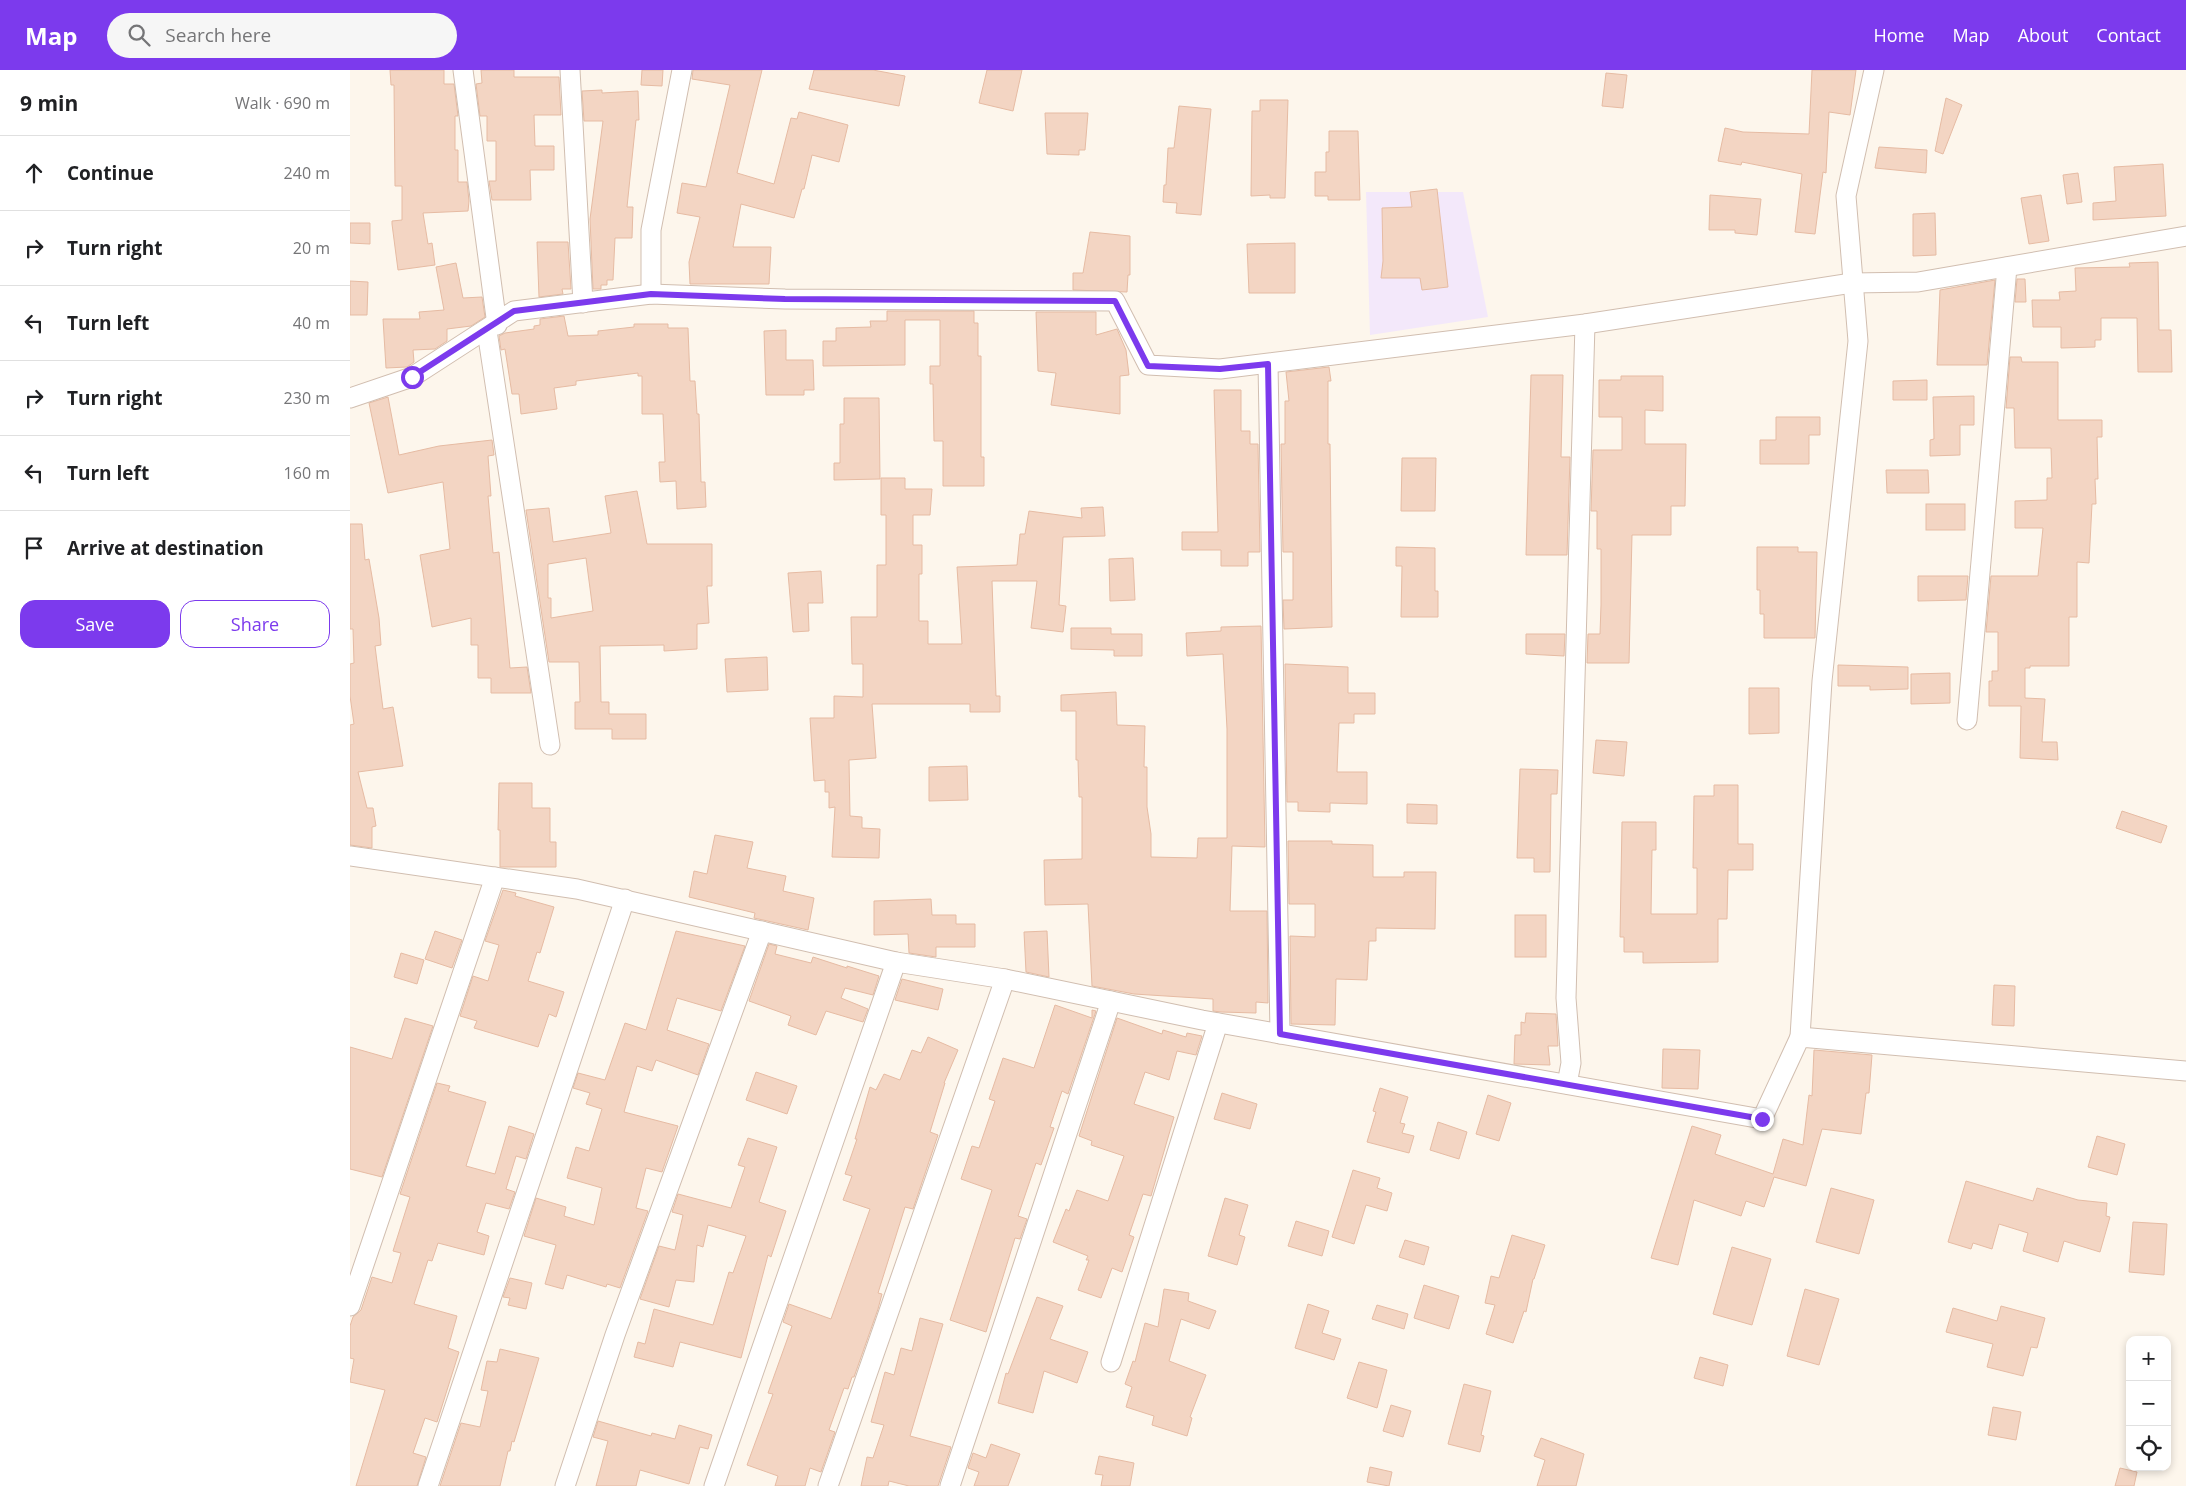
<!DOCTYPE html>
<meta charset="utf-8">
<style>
body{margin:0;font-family:"Open Sans",sans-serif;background:#f6f6f6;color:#202124}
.controls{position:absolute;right:15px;bottom:15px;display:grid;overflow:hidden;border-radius:10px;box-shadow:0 2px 8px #0003}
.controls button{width:45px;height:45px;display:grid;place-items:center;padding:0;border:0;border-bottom:1px solid #e0e0e0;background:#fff;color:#202124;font:25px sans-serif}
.stop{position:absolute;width:15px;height:15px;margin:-11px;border:4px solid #7c3aed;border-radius:50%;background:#fff}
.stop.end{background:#7c3aed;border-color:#fff;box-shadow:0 1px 5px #0008}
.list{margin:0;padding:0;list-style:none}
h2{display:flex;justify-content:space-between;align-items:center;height:65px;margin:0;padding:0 20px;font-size:21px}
h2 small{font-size:16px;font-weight:400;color:#757577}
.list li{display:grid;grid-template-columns:32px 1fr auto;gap:15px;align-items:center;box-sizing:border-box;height:75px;padding:0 20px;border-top:1px solid #e0e0e0}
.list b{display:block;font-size:19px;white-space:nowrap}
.list em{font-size:16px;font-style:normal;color:#757577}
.actions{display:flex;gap:10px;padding:15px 20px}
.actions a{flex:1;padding:11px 0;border:1px solid #7c3aed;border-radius:15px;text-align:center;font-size:18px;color:#7c3aed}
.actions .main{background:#7c3aed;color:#fff}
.icon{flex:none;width:28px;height:28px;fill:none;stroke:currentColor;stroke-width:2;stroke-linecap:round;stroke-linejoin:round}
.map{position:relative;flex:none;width:1836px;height:1416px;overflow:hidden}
header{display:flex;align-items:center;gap:30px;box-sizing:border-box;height:70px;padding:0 25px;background:#7c3aed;color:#fff}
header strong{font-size:24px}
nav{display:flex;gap:28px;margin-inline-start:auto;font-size:18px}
.search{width:350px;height:45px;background:#f6f6f6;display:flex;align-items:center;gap:12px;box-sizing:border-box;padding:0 18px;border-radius:28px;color:#757577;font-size:19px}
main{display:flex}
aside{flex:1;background:#fff}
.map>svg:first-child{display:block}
</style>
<header>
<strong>Map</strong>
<div class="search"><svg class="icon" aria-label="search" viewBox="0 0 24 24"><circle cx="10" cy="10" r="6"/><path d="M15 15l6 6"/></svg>Search here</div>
<nav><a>Home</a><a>Map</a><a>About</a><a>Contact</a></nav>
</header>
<main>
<aside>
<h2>9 min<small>Walk · 690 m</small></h2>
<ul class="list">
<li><svg class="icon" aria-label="ahead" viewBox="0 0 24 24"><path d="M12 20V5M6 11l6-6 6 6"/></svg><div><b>Continue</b></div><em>240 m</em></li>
<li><svg class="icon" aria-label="right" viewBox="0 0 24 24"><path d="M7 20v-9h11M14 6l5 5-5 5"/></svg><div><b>Turn right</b></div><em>20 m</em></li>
<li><svg class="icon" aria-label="left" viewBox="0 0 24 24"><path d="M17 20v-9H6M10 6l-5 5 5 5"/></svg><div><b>Turn left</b></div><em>40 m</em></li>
<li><svg class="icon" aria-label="right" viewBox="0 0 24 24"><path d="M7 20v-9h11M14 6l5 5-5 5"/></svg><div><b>Turn right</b></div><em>230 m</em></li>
<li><svg class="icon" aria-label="left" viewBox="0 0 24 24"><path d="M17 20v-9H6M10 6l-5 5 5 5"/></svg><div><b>Turn left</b></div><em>160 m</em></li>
<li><svg class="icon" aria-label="arrive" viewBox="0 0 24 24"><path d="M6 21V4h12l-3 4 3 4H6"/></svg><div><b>Arrive at destination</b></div></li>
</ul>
<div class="actions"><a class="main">Save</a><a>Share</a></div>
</aside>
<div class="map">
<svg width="1836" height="1416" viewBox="0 0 1836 1416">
<rect width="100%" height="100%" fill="#fdf6ec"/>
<polygon fill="#f3e8fa" points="1016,122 1113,122 1138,247 1020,265"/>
<g fill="#f3d5c3" stroke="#e6bba3" fill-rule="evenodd">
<polygon points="40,0 94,0 94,14 104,14 108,46 105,46 105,80 108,80 108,112 117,112 119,131 118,141 73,143 78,174 82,173 85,195 48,200 42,154 42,151 52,150 52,116 45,116 44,15 41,15"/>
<polygon points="131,0 164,0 164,7 209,7 211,45 184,45 185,76 204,76 204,100 180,100 181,130 142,130 139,111 146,111 146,71 137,71 137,46 130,46 126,14 132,13"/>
<polygon points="292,0 313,0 312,16 291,15"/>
<polygon points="343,0 412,0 387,103 424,114 441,48 447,49 449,42 498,55 489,92 462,85 454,119 452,119 444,148 391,134 383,177 421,177 419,214 340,214 339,192 350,147 327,143 332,113 356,117 380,15 342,9"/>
<polygon points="464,0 523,0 555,6 549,36 459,19"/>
<polygon points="637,0 672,0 663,41 629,33"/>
<polygon points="1462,0 1506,0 1500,45 1479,42 1476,103 1473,102 1465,164 1445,162 1452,104 1392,92 1391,95 1368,91 1375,58 1393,62 1459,64"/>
<polygon points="1256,3 1277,5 1273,38 1252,36"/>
<polygon points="252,20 252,23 288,21 289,50 286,50 277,137 283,137 282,168 265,168 263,210 257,210 257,215 251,215 251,219 243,219 240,149 253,51 234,51 232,21"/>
<polygon points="1596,28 1612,35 1593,84 1585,81"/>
<polygon points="910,30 938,30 935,128 920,128 920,125 901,126 902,41 910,41"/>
<polygon points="829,36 861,39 851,145 826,143 827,133 813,132 814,115 816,115 818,78 824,78"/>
<polygon points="695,43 738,43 735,80 729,80 729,85 697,84"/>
<polygon points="979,61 1008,61 1010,130 978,130 978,126 965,126 965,102 976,102 976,82 979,82"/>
<polygon points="1529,77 1577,80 1576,103 1525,98"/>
<polygon points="1813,94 1816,146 1743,150 1743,133 1766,131 1764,97"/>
<polygon points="1728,103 1732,132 1717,134 1713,105"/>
<polygon points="1087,119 1098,217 1072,220 1070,208 1031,208 1033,191 1032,138 1062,137 1060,122"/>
<polygon points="1360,125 1411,129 1407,165 1385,163 1385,160 1359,160"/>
<polygon points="1691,125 1699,171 1679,174 1671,128"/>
<polygon points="1585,143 1586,185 1563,186 1563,144"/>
<polygon points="0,153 20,153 20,174 0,173"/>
<polygon points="740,162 780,166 780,205 778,205 777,222 723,220 723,203 733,203"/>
<polygon points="187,172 218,172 221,219 212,219 213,224 189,227"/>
<polygon points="945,173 945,223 899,223 897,174"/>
<polygon points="1808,192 1809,260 1821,260 1822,302 1788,302 1787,248 1751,248 1751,270 1745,270 1745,277 1711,278 1711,257 1683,257 1682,230 1710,230 1709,222 1726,221 1725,198 1780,197 1779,193"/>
<polygon points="106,193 113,228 132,227 135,247 121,256 97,259 97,271 85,279 63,280 64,292 57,297 36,298 33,249 70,249 69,242 94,240 86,197"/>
<polygon points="1667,209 1675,209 1676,232 1665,232"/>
<polygon points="1645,210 1637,295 1587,295 1590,220"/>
<polygon points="0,211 18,212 17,245 0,245"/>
<polygon points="537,241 624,241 624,253 628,253 628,286 631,286 631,387 634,387 634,416 593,416 593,371 584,371 583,314 580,314 580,296 590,296 590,250 555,250 555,295 473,296 473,271 486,271 486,258 521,257 520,251 537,251"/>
<polygon points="686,242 746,242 746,265 767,259 776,280 779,305 770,306 770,344 701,335 706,303 688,301"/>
<polygon points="214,246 218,266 248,265 248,261 284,257 284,254 318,254 318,258 338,258 340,311 345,311 347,344 349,344 351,412 355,412 356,437 327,439 326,411 310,412 309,392 315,392 313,344 292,344 292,306 288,306 288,303 226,311 226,315 204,318 207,339 171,344 169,324 162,324 155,279 151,280 149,266 155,263 184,259 184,256 190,255 190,249"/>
<polygon points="436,260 436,290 463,290 464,320 454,320 454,325 416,325 414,261"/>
<polygon points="1660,287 1671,287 1672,292 1708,292 1708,350 1752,350 1752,367 1747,367 1748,409 1745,409 1746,434 1742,434 1739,493 1727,492 1727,547 1719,547 1719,596 1680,596 1680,598 1675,598 1675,628 1695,629 1692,672 1707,672 1708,690 1670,688 1671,636 1639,636 1639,611 1642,611 1642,601 1648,601 1648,562 1636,562 1641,506 1688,506 1693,458 1665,458 1665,431 1697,430 1697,408 1702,408 1701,378 1665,378 1664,338 1656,338"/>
<polygon points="979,297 981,311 978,311 978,374 980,374 982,557 934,559 933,530 943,530 943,482 933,482 931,374 935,374 935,331 939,331 936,302"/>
<polygon points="1181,305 1213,305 1211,387 1220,387 1217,485 1176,485"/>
<polygon points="1271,306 1313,306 1313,341 1295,340 1295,374 1336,374 1335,436 1321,436 1321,465 1282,465 1279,593 1237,593 1238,564 1250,564 1251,535 1251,479 1247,479 1247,441 1241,441 1243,380 1272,380 1272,347 1249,347 1249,310 1271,310"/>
<polygon points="1577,310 1577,330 1543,330 1543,311"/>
<polygon points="864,320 891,320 891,361 900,361 900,374 908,374 910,482 898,482 898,496 871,496 871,480 832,480 832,462 868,462"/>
<polygon points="1624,326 1624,355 1610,355 1610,385 1580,386 1580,370 1584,369 1583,327"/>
<polygon points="38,327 49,385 89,376 142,370 144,385 138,386 141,426 138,426 143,483 149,482 160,598 177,597 181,623 141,623 141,608 128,608 128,575 121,575 121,548 82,557 70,485 100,479 93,412 38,423 19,333"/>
<polygon points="494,328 529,328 530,409 484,410 484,393 490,393 490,354 494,354"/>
<polygon points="1426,347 1470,347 1470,365 1459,365 1459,394 1410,394 1410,370 1426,370"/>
<polygon points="1052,388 1086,388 1085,441 1051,441"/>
<polygon points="1536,400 1578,400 1579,423 1537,423"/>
<polygon points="531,408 555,408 555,419 582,419 580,445 563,445 563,475 572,475 572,504 569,504 569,551 578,551 578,574 612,574 607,497 667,495 670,464 675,464 679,441 732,448 731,438 753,437 755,466 713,467 709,535 716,536 713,562 681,558 687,511 642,511 646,626 650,626 650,642 620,642 620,634 522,634 526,688 499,690 500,746 512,747 512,758 530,759 529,788 482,787 485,737 479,738 479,722 475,722 475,710 464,711 460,648 484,648 484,626 513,627 513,594 502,594 501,547 527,547 527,495 536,495 536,445 531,445"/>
<path d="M 287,421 L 297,474 L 362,474 L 362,516 L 357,516 L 359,553 L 347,554 L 347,579 L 314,581 L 314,575 L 250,576 L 251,632 L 259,632 L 259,644 L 296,644 L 296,669 L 262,669 L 262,659 L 225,659 L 225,632 L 230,632 L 229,592 L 199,592 L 176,440 L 199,438 L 203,472 L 261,463 L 255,426 ZM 236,488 L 243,541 L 201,548 L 201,528 L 198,528 L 198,494 Z"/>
<rect x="1576" y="434" width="39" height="26"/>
<polygon points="0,454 12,454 15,490 19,489 29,548 31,575 25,576 33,639 43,637 53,696 8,702 17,738 23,738 26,756 22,757 22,778 0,775 0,655 4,654 0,626 0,594 4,593 3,559 0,559"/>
<polygon points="1046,477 1085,478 1085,521 1088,521 1088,547 1051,547 1052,496 1046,496"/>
<polygon points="1407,477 1448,477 1448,482 1467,482 1465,568 1414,568 1414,544 1410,544 1410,520 1407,520"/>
<polygon points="783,488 785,530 760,531 759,489"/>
<polygon points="471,501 473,533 458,533 459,561 443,562 438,503"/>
<polygon points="1568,506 1618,506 1616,530 1568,531"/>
<polygon points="911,556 915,777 882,776 880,841 917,841 918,933 906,932 906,943 871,942 863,941 863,929 784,924 742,916 738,834 695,835 694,790 732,789 732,727 729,727 728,690 726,690 726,641 711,641 711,625 766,622 767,655 795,656 794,697 797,697 797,737 801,764 801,787 847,788 848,768 877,768 877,659 873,584 837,586 836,563 871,561 871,557"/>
<polygon points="721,558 761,558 761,564 792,564 792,586 764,586 764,580 721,579"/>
<polygon points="1176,564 1215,564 1214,586 1176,584"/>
<polygon points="417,587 418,620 377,622 375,589"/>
<polygon points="935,594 998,597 998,623 1025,623 1025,644 1004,644 1004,653 989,653 987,702 1017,702 1017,734 980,733 980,742 948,741 948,732 937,732"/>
<polygon points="1488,595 1558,597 1558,619 1520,620 1520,616 1488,616"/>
<polygon points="1600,603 1600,633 1561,634 1561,604"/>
<polygon points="1399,618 1429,618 1429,663 1399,664"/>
<polygon points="1246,670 1277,672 1274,706 1243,703"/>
<polygon points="617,696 618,730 579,731 579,697"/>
<polygon points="1170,699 1208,700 1207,724 1201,724 1200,802 1184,802 1184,788 1167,788"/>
<polygon points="149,713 182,713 182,738 200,738 200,772 206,772 206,797 150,797 150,760 148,760"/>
<polygon points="1364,715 1388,715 1388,774 1403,774 1403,800 1378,800 1377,849 1368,849 1368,892 1293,893 1293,882 1274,882 1274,867 1270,867 1272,752 1306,752 1306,780 1302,780 1301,844 1347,844 1347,798 1343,798 1344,726 1364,726"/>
<polygon points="1057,734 1087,735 1087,754 1057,753"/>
<polygon points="1772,741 1817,756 1811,773 1766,758"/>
<polygon points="365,765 403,772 397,798 436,806 433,821 464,828 458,860 404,848 405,843 339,827 344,801 357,804"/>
<polygon points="938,771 982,771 982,774 1023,775 1023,807 1054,807 1054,802 1086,802 1085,859 1026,858 1026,871 1019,871 1017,910 986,909 985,955 941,954 940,866 965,867 965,834 939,834"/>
<polygon points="153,820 166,823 165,826 204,837 190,883 187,882 178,911 214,922 206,947 199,944 188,977 124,958 127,951 110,946 123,906 138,911 149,875 135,871"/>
<polygon points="581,829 582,845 606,845 606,854 625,854 625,877 586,877 586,887 559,883 558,864 524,865 524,831"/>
<rect x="1165" y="845" width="31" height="42"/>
<polygon points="85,861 112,870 102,898 75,889"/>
<polygon points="326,861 395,876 371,941 327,928 317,960 359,974 348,1005 306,990 302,1001 287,996 274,1042 328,1056 312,1102 296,1098 286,1138 298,1141 270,1218 257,1214 256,1217 217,1205 213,1219 195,1214 206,1175 174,1166 186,1128 216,1137 214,1146 244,1155 252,1118 217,1108 226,1077 239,1081 252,1039 236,1034 240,1023 223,1018 228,1003 255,1010 275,953 296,960"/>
<polygon points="697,861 699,907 676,902 674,862"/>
<polygon points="419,874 427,876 425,884 461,893 463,887 497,898 497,896 529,906 523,925 495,918 491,928 518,939 513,952 476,941 466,965 438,955 441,946 399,931"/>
<polygon points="51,883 74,890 67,914 44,907"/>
<polygon points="552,909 593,919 588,940 545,930"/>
<polygon points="1644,915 1665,916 1664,956 1642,955"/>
<polygon points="705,935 742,948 742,940 746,941 718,1024 712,1021 700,1057 704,1058 691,1095 686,1093 668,1146 677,1149 670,1169 665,1168 636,1262 600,1250 642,1120 611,1109 622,1076 629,1078 645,1031 639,1029 653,988 684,998"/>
<polygon points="1176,943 1206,944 1208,976 1198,976 1200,995 1164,994 1165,965 1171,965 1171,952 1175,953"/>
<polygon points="55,948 83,956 32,1107 0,1099 0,977 42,989"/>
<polygon points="767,948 812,964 813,960 836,967 837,963 852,966 846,985 827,981 819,1010 795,1002 784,1034 824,1047 801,1126 793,1124 779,1165 784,1167 772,1202 762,1198 751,1228 728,1220 739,1190 736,1190 738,1186 703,1172 716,1139 719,1141 727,1120 758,1131 774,1086 741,1075 742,1071 729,1066"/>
<polygon points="578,967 608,980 594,1013 595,1013 580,1062 588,1065 563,1139 555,1137 528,1223 532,1224 528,1239 504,1307 502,1307 498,1319 494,1318 479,1360 485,1362 471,1402 460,1398 455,1416 425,1416 428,1406 397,1395 423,1324 418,1323 442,1256 433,1252 439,1234 481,1249 520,1139 493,1130 502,1106 495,1104 507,1069 505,1069 520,1017 526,1020 534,1004 550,1010 562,980 571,983"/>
<polygon points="1313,979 1350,980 1348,1019 1312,1018"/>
<polygon points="1464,980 1522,985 1519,1023 1516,1023 1511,1064 1472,1059 1456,1116 1424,1107 1414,1137 1396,1131 1391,1146 1344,1130 1328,1195 1301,1188 1342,1056 1371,1065 1365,1084 1423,1104 1433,1069 1453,1075 1459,1025 1462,1026"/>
<polygon points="406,1002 447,1016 437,1044 396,1030"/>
<polygon points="87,1013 100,1016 98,1021 136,1032 116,1096 145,1104 159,1056 184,1064 176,1089 166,1086 156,1119 165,1122 159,1139 136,1133 127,1162 139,1166 134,1185 88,1173 82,1191 78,1190 64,1234 107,1246 98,1278 109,1282 87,1352 75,1348 63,1383 76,1387 67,1416 6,1416 35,1320 0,1312 4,1289 0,1288 0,1256 3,1247 11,1240 22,1207 42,1213 51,1183 43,1181 60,1127 50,1124"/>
<polygon points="1030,1018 1058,1027 1050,1053 1055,1054 1052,1063 1064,1066 1059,1083 1017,1072 1026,1042 1023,1041"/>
<polygon points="872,1023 907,1034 900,1059 864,1049"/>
<polygon points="1138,1025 1161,1033 1149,1071 1126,1064"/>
<polygon points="1088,1052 1117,1062 1109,1089 1080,1080"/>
<polygon points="1747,1066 1775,1074 1767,1105 1738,1097"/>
<polygon points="398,1068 427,1077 409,1132 436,1141 421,1187 418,1185 391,1288 330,1272 323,1297 284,1287 288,1272 295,1274 304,1239 363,1255 379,1202 383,1203 396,1166 358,1155 353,1177 347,1175 344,1212 326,1210 319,1237 290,1229 309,1176 325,1180 333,1145 322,1142 328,1124 381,1138 395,1097 388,1095"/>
<polygon points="1003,1100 1030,1108 1027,1118 1042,1123 1037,1141 1016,1135 1004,1174 982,1167"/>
<polygon points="1616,1111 1683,1131 1687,1118 1728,1130 1757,1133 1756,1146 1760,1147 1750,1182 1714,1171 1708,1192 1673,1181 1678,1163 1649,1154 1642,1179 1623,1173 1621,1179 1598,1172"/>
<polygon points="1481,1118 1524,1130 1509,1184 1466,1172"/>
<polygon points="875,1128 898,1135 889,1165 895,1167 887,1195 858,1186"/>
<polygon points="946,1151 979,1161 972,1186 938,1176"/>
<polygon points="1783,1152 1817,1154 1814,1205 1779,1202"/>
<polygon points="1162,1165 1195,1175 1184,1209 1183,1209 1176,1242 1174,1241 1163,1273 1136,1264 1145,1235 1135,1233 1141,1206 1149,1208"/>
<polygon points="1055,1170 1079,1177 1074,1195 1049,1187"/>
<polygon points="1382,1177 1421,1189 1402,1255 1363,1244"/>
<polygon points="160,1208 182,1213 176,1239 158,1235 160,1228 153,1227"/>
<polygon points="1074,1215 1109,1226 1099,1259 1064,1248"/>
<polygon points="814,1219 839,1223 838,1231 866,1241 859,1259 831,1249 819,1291 856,1305 840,1347 842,1348 837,1366 802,1355 804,1346 776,1337 782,1317 775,1314 783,1291 785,1292 795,1253 808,1257"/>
<polygon points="1455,1219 1489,1229 1469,1295 1437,1286"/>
<polygon points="687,1227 713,1236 700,1269 738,1282 727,1313 694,1301 683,1343 648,1333 656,1303 658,1304"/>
<polygon points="958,1234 979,1241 972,1263 991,1269 984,1290 945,1278"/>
<polygon points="1027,1235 1058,1244 1054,1259 1022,1249"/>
<polygon points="1651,1236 1695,1248 1687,1278 1681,1277 1673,1306 1637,1297 1643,1274 1596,1262 1603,1238 1647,1251"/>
<polygon points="570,1248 593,1254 560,1366 601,1377 588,1416 559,1416 539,1411 538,1416 511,1416 517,1387 523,1388 534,1355 521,1352 535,1302 544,1305 551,1278 562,1281"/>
<polygon points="150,1279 189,1288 164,1372 162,1371 160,1381 158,1381 150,1416 90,1416 111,1353 130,1357 138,1321 131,1320 137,1291 147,1292"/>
<polygon points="1350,1287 1378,1295 1373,1316 1344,1308"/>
<polygon points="1009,1292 1037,1300 1027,1338 997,1328"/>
<polygon points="1114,1314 1141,1321 1131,1365 1134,1366 1130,1382 1098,1374"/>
<polygon points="1041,1335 1061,1341 1053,1367 1033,1361"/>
<polygon points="1643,1337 1671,1342 1666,1370 1638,1365"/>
<polygon points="248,1351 301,1366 302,1363 325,1369 329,1355 362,1365 358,1379 350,1377 339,1414 290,1400 286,1416 246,1416 258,1371 243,1367"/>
<polygon points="1191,1368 1234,1384 1226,1416 1187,1416 1195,1390 1184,1386"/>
<polygon points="641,1374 670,1384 658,1416 624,1416 629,1402 618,1398 623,1383 636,1388"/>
<polygon points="749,1386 784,1393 780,1416 751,1416 753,1405 745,1404"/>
<polygon points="1020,1397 1042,1402 1039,1416 1017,1412"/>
<polygon points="1770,1398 1787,1402 1784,1416 1765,1416"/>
</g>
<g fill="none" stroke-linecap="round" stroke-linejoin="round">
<g stroke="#d1beb0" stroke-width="21">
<g id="street">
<polyline points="113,0 147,255"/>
<polyline points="220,0 233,233"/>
<polyline points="301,224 301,160 332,0"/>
<polyline points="137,261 200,675"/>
<polyline points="918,294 930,964"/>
<polyline points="0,328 62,307 164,241 301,224 435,229 765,231 798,295 870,299 1235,254 1502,213 1568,212 1836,166"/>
<polyline points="1617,650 1657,197"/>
<polyline points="0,786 227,819 546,892 655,909 852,950 1412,1049 1450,967 1836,1001"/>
<polyline points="1450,967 1472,611 1508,271 1496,126 1524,0"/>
<polyline points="1217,1014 1221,993 1216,928 1235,254"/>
<polyline points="0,1236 145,807"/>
<polyline points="761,1292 868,953"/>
<polyline points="78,1416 275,829"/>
<polyline points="215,1416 265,1265 412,861"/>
<polyline points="364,1416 546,892"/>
<polyline points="478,1416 655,909"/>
<polyline points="600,1416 761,931"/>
</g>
</g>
<use href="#street" stroke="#fff" stroke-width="19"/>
</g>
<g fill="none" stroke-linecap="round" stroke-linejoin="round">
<polyline stroke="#7c3aed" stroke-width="6" points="62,307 164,241 301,224 435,229 765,231 798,296 870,299 918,294 930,964 1412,1049"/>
</g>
</svg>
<div class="controls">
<button>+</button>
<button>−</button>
<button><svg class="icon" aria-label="locate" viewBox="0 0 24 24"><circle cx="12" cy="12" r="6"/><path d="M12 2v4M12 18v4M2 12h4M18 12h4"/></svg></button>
</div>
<div class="stop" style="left:62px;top:307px"></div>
<div class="stop end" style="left:1412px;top:1049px"></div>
</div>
</main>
